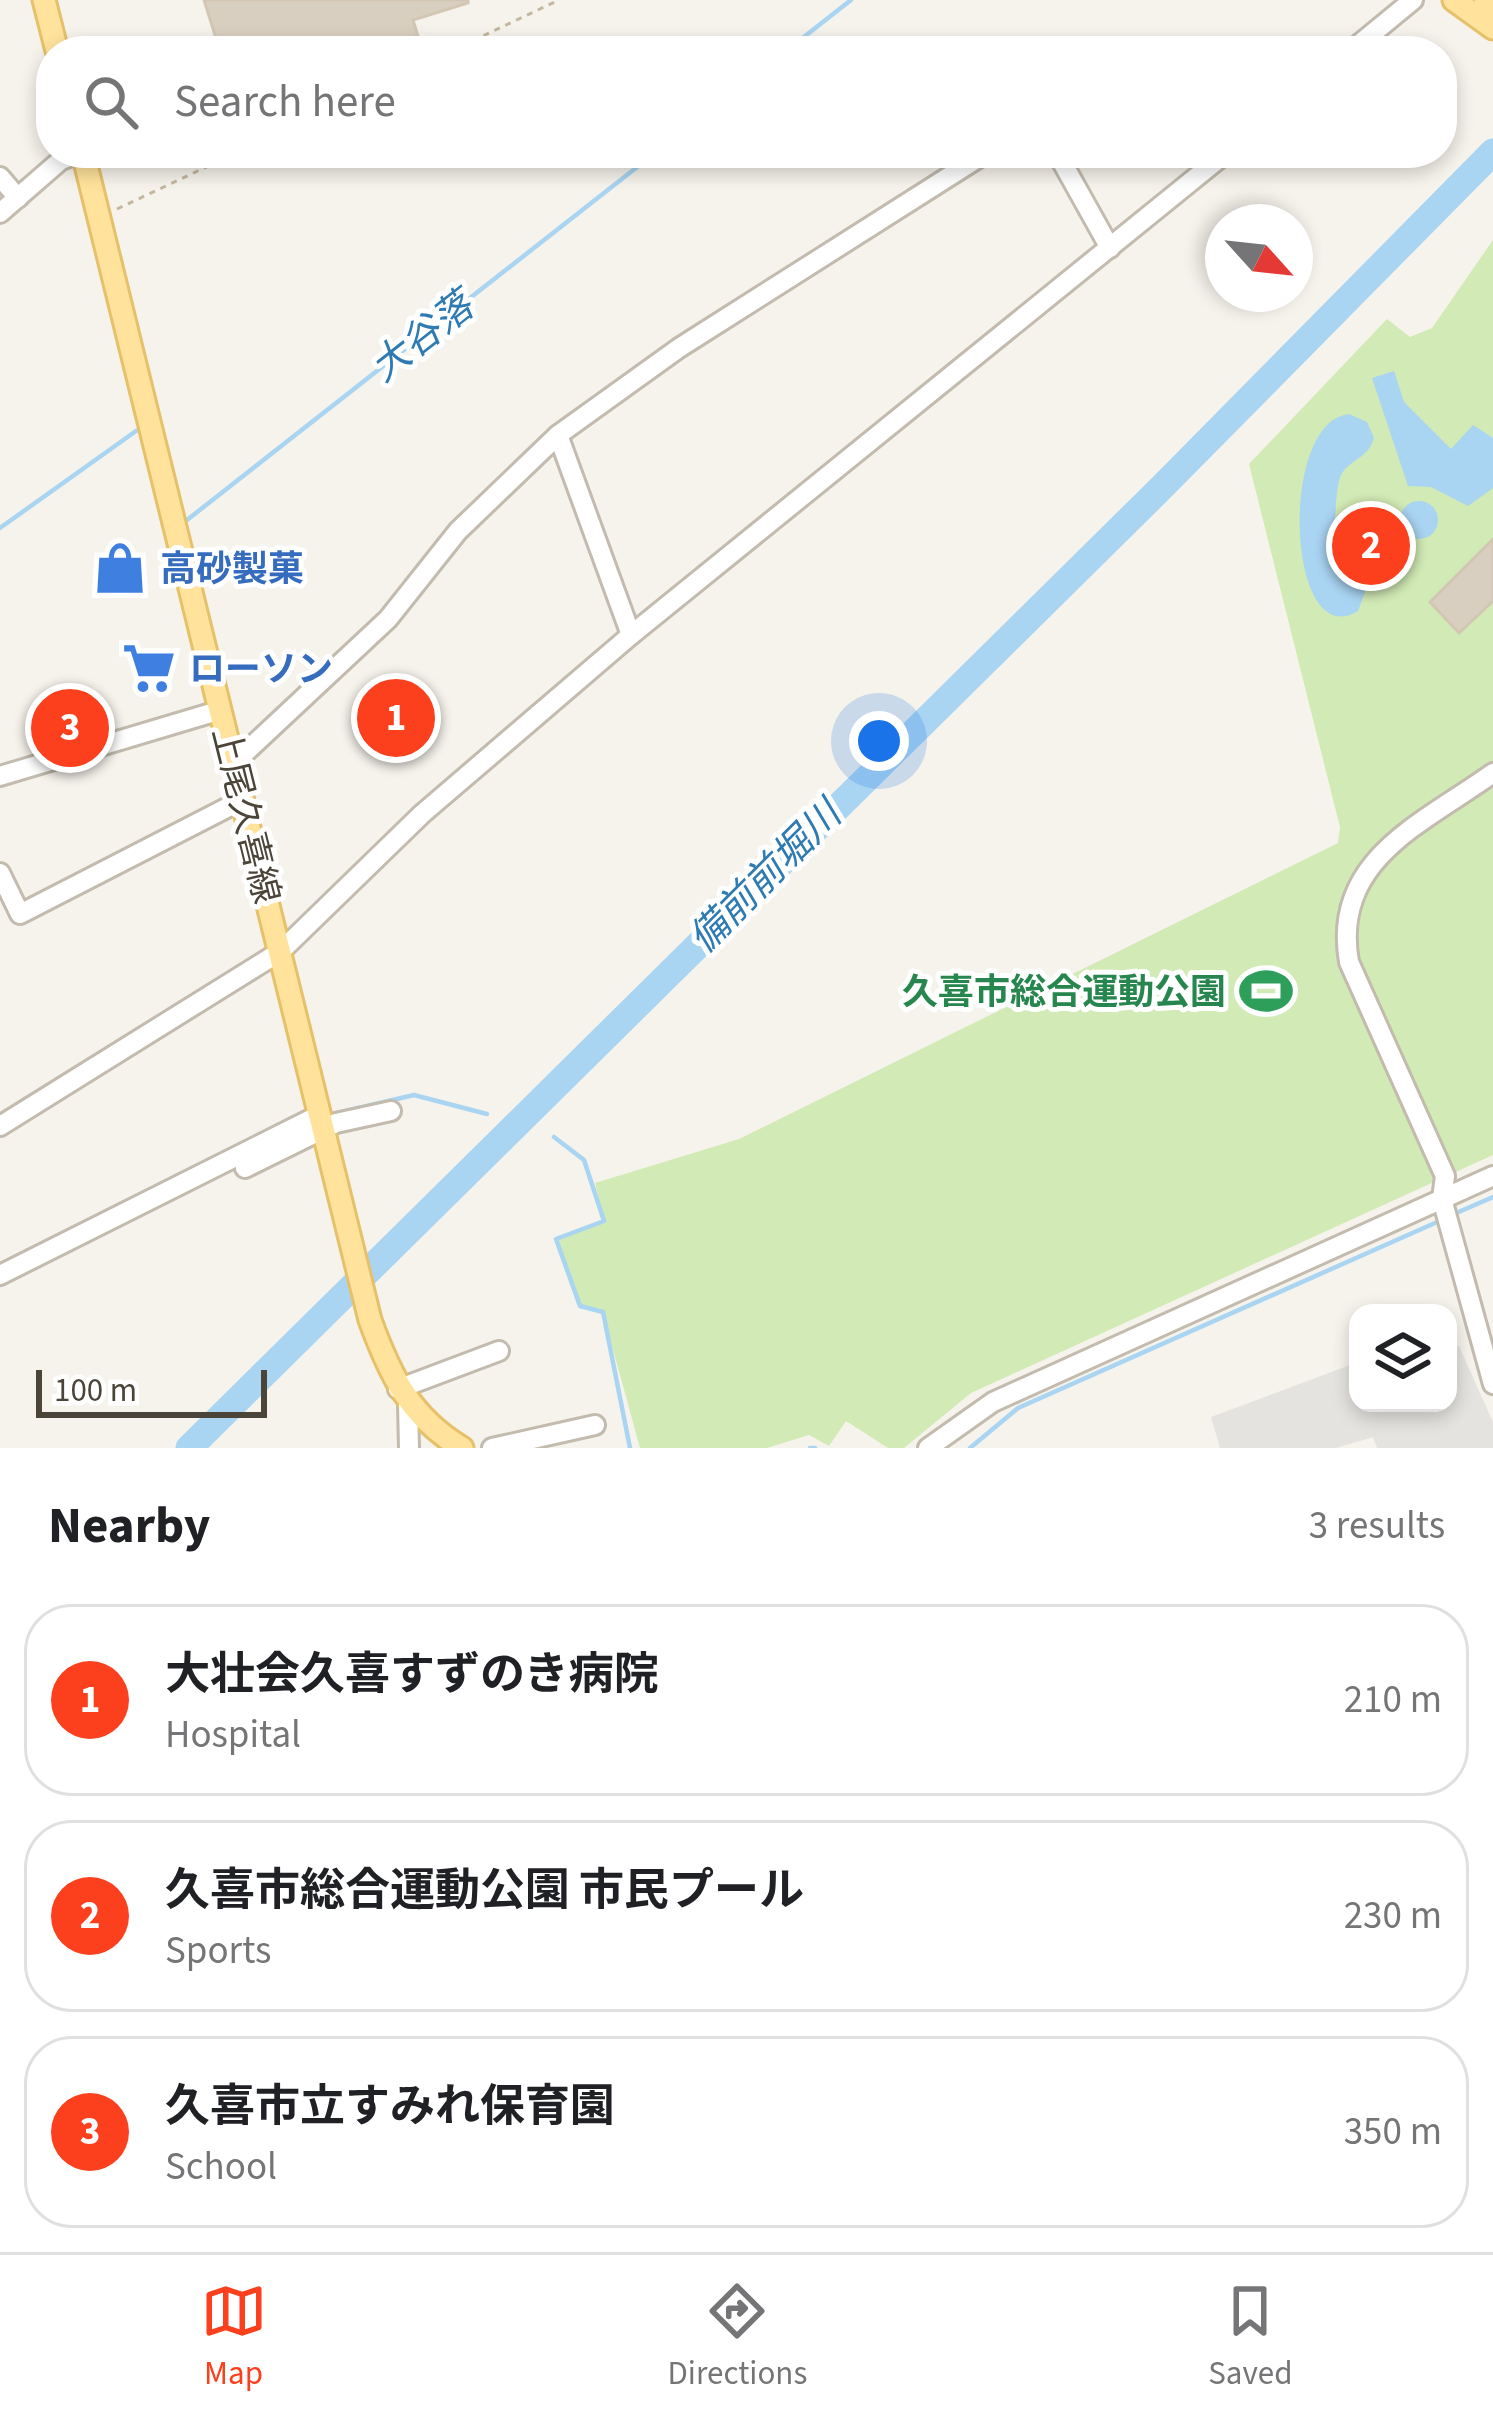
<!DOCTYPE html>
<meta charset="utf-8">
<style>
body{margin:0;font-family:"Source Sans 3","Noto Sans JP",sans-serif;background:#f6f6f6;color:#202124}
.controls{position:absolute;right:36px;bottom:36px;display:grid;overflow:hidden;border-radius:24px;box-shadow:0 6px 18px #0003}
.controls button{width:108px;height:108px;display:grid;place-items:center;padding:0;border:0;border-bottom:3px solid #e0e0e0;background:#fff;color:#202124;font:60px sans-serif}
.compass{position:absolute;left:1205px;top:204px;width:108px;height:108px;border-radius:50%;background:#fff;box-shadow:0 6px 18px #0003;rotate:117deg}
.scale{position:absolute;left:36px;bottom:30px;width:231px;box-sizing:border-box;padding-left:12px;border:6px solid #4b4439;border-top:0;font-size:33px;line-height:42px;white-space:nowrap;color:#4b4439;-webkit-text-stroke:9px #fff;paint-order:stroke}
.you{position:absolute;left:879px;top:741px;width:42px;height:42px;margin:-30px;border:9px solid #fff;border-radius:50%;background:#1a73e8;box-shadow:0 0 0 18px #1a73e833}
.badge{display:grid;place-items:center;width:78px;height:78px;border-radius:50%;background:#fc3f1d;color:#fff;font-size:39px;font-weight:700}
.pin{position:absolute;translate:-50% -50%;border:6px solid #fff;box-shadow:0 3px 12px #0006}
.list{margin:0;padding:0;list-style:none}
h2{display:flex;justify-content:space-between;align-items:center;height:156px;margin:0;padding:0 48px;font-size:51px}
h2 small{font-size:39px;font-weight:400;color:#757577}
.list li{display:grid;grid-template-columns:78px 1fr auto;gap:36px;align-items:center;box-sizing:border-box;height:192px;margin:0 24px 24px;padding:0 24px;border:3px solid #e0e0e0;border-radius:48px}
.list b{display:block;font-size:45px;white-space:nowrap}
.list p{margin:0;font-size:39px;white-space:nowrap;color:#757577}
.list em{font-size:39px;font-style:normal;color:#757577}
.icon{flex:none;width:66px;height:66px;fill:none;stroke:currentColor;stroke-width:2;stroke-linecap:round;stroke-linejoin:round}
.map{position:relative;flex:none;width:1493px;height:1448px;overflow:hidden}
.search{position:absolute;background:#fff;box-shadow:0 6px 18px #0003;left:36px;right:36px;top:36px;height:132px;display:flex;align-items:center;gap:30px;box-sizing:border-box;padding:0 42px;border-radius:48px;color:#757577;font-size:45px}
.sheet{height:804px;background:#fff}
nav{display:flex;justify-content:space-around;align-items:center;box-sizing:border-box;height:168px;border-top:3px solid #e0e0e0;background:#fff;font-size:33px;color:#757577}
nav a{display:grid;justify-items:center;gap:6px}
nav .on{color:#fc3f1d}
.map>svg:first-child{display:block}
</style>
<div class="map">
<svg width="1493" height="1448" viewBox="0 0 1493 1448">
<rect width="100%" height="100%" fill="#f6f3ec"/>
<polygon fill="#d2eab5" points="1493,240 1493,1155 971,1393 904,1448 888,1448 846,1421 829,1446 809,1435 767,1448 640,1448 603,1313 580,1306 556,1239 604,1221 595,1183 739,1139 1338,843 1340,827 1249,464 1387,319 1410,337 1432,328"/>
<polygon fill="#e5e3e0" points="1459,1346 1493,1422 1493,1448 1377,1448 1373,1437 1336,1448 1220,1448 1211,1417 1358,1362 1358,1403 1448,1403 1448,1348"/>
<g fill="#a9d4f2">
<polygon points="1394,371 1404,402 1451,449 1473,425 1493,438 1493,488 1468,506 1431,487 1408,486 1372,378"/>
<path d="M 1349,414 L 1367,422 L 1374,438 C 1367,459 1354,457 1342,473 C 1334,486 1334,543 1337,557 L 1359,575 L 1365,592 L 1358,611 C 1287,655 1277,422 1349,414 Z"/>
<circle cx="1419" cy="520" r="19"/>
</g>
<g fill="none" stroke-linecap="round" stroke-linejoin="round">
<g stroke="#a9d4f2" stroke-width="4.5">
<polyline points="786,51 851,0"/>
<polyline points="187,520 655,153"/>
<polyline points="0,528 136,431"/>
<polyline points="328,1115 414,1095 487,1114"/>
<polyline points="554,1137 584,1160 604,1221 556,1239 580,1306 603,1312 630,1448"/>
<polyline points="1454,1214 1493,1197"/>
<polyline points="0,1285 156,1207"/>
<polyline points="810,1448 815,1448"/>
<polyline points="970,1448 1018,1408 1444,1219"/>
</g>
<polyline stroke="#a9d4f2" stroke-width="27" points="189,1448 1162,487 1493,152"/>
</g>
<g fill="#d8cfc1" stroke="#d3c7b4" stroke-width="3">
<polygon points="204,0 468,0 468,3 413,20 418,36 368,51 344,51 340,40 305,51 220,51"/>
<polygon points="1493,539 1493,601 1459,633 1430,602"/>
</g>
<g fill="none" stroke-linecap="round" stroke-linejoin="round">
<g stroke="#c2bbae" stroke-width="24">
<g id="minor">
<polyline points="1351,51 1413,0"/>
<polyline points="1057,153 1110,248"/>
<polyline points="0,177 18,198"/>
<polyline points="0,213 61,160 79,153"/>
<polyline points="558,435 631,635"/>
<polyline points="235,762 388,619 458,531 558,435 679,348 986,153"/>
<path d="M 1493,773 C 1422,824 1331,860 1349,962 L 1445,1176 L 1442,1199 L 1493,1384"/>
<polyline points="0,776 221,710"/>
<polyline points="0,873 20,914 244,799"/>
<polyline points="0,1126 281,951 422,814 631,635 1226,153"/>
<polyline points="245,1168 336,1123 391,1111"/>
<polyline points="0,1275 319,1115"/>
<polyline points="398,1389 499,1351"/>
<polyline points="408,1404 409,1448"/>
<polyline points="492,1448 595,1425"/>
<polyline points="928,1448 993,1402 1493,1176"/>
</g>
</g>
<g stroke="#e6c16a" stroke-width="27">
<g id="major">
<polyline points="44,0 57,51"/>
<polyline points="1454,0 1493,28"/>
<polyline points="1485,0 1493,6"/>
<path d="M 83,153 L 370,1320 C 390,1375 410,1417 462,1448"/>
</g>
</g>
<g stroke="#c4b79f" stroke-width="3" stroke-dasharray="6 6" stroke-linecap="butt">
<polyline points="451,51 559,0"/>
<polyline points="117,209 236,153"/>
</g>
<use href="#minor" stroke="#fff" stroke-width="18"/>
<use href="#major" stroke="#ffe39c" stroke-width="21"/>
</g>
<defs>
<g id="shop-bare" transform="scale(4.14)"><path d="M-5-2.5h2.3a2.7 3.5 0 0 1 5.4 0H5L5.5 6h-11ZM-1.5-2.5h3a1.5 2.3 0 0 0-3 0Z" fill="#3f7fe0" stroke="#fff" stroke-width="2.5" paint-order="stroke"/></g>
<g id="supermarket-bare" transform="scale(4.14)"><path d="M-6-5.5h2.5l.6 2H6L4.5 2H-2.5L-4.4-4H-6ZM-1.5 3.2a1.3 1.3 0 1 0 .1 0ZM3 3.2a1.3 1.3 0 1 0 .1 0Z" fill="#3f7fe0" stroke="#fff" stroke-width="2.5" paint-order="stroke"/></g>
<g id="stadium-bare" transform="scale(4.14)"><path d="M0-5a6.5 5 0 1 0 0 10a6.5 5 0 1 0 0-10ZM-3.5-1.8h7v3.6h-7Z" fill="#2e9e5b" stroke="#fff" stroke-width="2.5" paint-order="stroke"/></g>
</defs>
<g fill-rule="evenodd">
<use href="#shop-bare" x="120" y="568"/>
<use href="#supermarket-bare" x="149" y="668"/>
<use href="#stadium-bare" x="1266" y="991"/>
</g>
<g text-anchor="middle" stroke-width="10" stroke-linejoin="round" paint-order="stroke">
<g font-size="36" font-weight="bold" fill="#366cbe" stroke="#fff" text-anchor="start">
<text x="160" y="581">高砂製菓</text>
<text x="189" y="681">ローソン</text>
</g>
<g font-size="36" fill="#4b4439" stroke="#fff">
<text transform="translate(247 815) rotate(76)" y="13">上尾久喜線</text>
</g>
<g font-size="36" font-weight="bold" fill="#27864d" stroke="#fff" text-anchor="end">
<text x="1226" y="1004">久喜市総合運動公園</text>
</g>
<g font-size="39" font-style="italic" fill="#2e7ab2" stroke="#fff">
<text transform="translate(421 336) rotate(-38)" y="14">大谷落</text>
<text transform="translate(764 876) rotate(-45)" y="14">備前前堀川</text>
</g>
</g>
</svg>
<div class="controls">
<button><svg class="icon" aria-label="layers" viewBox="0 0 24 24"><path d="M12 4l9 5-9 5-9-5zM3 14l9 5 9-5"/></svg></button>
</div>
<svg class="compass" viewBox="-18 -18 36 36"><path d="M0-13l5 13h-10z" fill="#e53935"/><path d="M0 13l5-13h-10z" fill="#757577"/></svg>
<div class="scale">100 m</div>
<div class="you"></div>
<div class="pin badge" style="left:396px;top:718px">1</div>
<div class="pin badge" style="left:1371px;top:546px">2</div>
<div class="pin badge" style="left:70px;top:728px">3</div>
<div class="search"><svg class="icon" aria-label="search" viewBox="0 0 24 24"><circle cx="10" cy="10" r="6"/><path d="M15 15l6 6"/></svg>Search here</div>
</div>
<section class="sheet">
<h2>Nearby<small>3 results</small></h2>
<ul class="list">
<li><span class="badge">1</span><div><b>大壮会久喜すずのき病院</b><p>Hospital</p></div><em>210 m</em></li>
<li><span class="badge">2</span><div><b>久喜市総合運動公園 市民プール</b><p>Sports</p></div><em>230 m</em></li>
<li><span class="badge">3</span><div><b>久喜市立すみれ保育園</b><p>School</p></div><em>350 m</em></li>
</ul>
</section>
<nav>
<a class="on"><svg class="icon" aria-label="map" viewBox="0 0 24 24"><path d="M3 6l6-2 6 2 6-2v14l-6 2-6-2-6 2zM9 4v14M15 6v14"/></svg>Map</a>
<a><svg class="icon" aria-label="directions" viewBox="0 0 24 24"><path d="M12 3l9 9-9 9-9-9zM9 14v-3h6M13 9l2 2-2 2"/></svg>Directions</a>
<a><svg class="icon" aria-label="saved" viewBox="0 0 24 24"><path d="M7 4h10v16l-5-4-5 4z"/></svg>Saved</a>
</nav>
